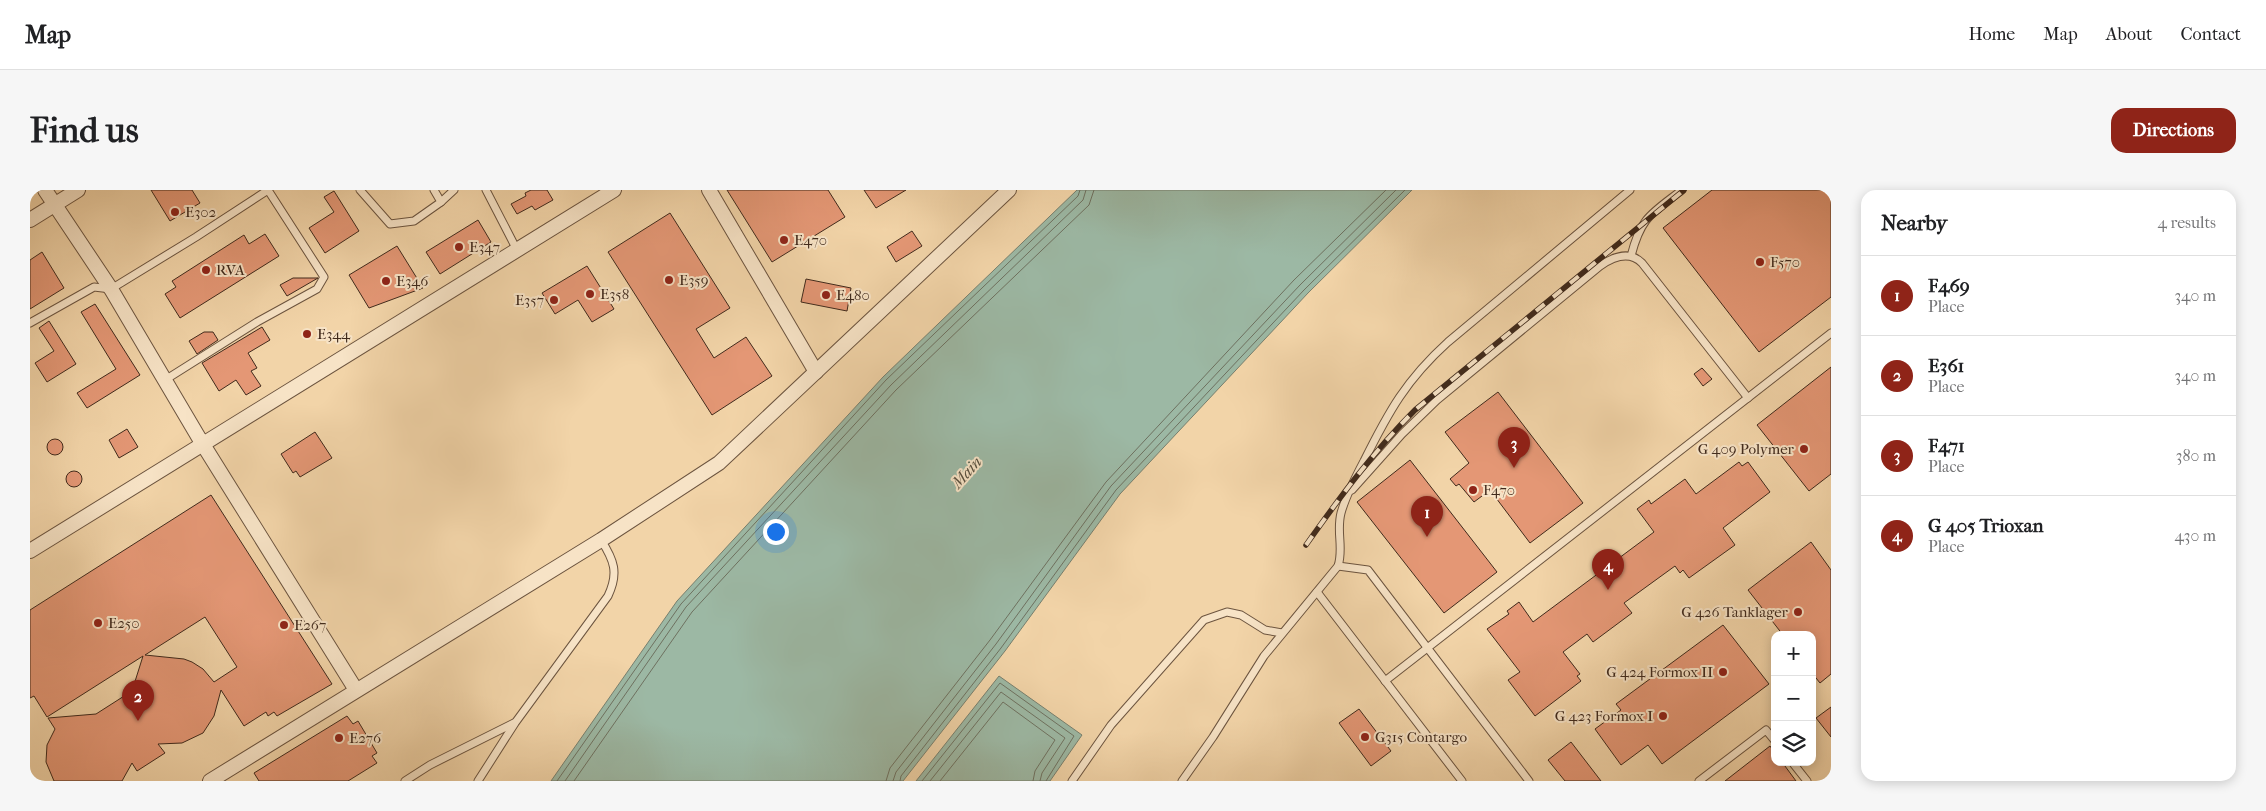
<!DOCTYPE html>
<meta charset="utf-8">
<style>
body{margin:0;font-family:"IM FELL French Canon",serif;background:#f6f6f6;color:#202124}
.controls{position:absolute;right:15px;bottom:15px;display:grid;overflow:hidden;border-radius:10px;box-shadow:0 2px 12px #0003}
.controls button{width:45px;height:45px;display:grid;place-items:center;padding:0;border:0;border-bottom:1px solid #e0e0e0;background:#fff;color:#202124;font:25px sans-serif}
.you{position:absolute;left:745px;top:341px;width:18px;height:18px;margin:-12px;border:4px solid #fff;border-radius:50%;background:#1a73e8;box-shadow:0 0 0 8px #1a73e833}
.badge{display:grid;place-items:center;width:32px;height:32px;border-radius:50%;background:#8f2418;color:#fff;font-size:16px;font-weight:700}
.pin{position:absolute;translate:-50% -41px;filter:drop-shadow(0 1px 2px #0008)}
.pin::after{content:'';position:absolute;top:26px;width:18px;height:15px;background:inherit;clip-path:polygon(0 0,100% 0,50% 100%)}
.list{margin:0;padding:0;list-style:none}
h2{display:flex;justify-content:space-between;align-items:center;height:65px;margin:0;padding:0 20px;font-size:21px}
h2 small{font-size:16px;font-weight:400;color:#757577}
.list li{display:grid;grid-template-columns:32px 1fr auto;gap:15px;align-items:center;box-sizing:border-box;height:80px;padding:0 20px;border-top:1px solid #e0e0e0}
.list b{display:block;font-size:19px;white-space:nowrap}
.list p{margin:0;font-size:16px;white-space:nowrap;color:#757577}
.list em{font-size:16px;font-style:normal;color:#757577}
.icon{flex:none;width:28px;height:28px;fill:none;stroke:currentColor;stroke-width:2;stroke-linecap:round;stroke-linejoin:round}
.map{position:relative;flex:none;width:1801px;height:591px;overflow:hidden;border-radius:15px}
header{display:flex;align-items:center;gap:30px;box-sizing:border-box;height:70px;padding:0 25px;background:#fff;border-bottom:1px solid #e0e0e0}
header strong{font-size:24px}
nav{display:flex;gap:28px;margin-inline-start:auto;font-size:18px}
.intro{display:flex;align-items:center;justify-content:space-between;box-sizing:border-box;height:120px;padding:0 30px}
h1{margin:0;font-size:35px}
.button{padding:12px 22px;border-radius:15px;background:#8f2418;color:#fff;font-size:18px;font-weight:700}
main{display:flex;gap:30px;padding:0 30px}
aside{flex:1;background:#fff;border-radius:15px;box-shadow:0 2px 12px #0003}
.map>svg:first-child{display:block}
</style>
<header>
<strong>Map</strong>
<nav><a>Home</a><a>Map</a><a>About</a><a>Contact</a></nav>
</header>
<div class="intro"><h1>Find us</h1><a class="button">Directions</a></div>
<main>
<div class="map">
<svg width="1801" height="591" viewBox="0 0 1801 591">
<rect width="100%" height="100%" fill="#f2d4a8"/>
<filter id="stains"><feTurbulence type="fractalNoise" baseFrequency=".004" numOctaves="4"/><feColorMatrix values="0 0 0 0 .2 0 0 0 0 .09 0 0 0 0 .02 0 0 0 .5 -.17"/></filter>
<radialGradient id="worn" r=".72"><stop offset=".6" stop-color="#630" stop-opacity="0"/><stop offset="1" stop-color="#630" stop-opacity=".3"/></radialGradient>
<g fill="#9cb8a4" stroke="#777f6e">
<polygon points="1047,0 1382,0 1278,103 1090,304 975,461 873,591 521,591 647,411 853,187"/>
<polygon points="969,486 1052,545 1020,591 886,591"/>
</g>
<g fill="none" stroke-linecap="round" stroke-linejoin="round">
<g stroke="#6e7160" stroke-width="1">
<polyline points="527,591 651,414 856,190 1048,6 1050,0"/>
<polyline points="535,591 656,417 861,195 1053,10 1056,0"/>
<polyline points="544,591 662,422 866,200 1059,15 1064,0"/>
<polyline points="856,591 860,578 960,450 1076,292 1264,90 1356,0"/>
<polyline points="863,591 866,582 966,454 1081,296 1270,95 1366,0"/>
<polyline points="870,591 871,586 971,458 1086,300 1274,100 1375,0"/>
<polyline points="892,591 970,493 1044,546 1016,591"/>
<polyline points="900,591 971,502 1035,548 1012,583 1010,591"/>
<polyline points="910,591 973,512 1025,550 1005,581 1003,591"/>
</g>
</g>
<g fill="#e49775" stroke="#402a1c" fill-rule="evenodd">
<polygon points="121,0 162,0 170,13 140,31"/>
<polygon points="501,0 517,0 523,10 505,20 502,16 487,24 481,14 496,6 495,3"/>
<polygon points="697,0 798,0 815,27 742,72"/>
<polygon points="834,0 876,0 846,18"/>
<polygon points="1682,0 1801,0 1801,107 1729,162 1633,38"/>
<polygon points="304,1 329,41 295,63 279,38 304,22 294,7"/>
<polygon points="640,23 700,118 666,139 684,168 716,147 742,186 682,225 578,62"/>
<polygon points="448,30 461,52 410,84 396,62"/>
<polygon points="882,41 892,56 866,72 857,57"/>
<polygon points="235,44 249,66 150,128 135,104 146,97 142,91 214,45 219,54"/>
<polygon points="367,56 393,98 339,118 319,85"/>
<polygon points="12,62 34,98 0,119 0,70"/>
<polygon points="557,76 584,119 562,132 548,110 525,124 512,103"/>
<polygon points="263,88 288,88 257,106 250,95"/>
<polygon points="776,89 821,98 817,121 771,112"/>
<polygon points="65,114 110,185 57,218 47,203 86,179 51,122"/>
<polygon points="19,131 46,174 17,192 5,173 24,161 9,138"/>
<polygon points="232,137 240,150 218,163 227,178 221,181 231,196 216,205 206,190 189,201 172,173"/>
<polygon points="174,142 183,142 188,150 167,164 159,151"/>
<polygon points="1801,177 1801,284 1779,301 1727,235"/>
<polygon points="1672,178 1682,189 1673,196 1664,184"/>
<polygon points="1468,202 1553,313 1500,353 1460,300 1444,312 1429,294 1426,296 1420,289 1439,273 1415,242"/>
<polygon points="97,239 108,257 89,268 79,250"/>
<polygon points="285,242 302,268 270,287 266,281 263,283 251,264"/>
<circle cx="25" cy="257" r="8"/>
<polygon points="1380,270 1467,382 1414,423 1327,312"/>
<polygon points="1709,272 1712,276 1718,272 1740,302 1693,338 1705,355 1659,388 1653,380 1650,383 1645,376 1594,413 1602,423 1563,452 1557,444 1533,462 1550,484 1547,486 1551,491 1505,526 1478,490 1490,482 1457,439 1479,424 1477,421 1489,412 1503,432 1624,342 1607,319 1619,310 1621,314 1655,289 1666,304"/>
<circle cx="44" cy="289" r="8"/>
<path d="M 181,305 L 302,494 L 247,526 L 244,522 L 238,526 L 236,522 L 214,536 L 191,500 L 184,526 L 173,543 L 152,553 L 128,554 L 135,563 L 107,581 L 102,573 L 92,591 L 24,591 L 16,572 L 17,555 L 25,539 L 18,528 L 66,524 L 102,501 L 113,466 L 17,527 L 4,506 L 0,508 L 0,420 ZM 175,427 L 207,477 L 184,492 L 173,479 L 162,472 L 154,469 L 115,465 Z"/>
<polygon points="1781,352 1801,380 1801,484 1790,493 1782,483 1782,445 1753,445 1718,400"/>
<polygon points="1693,435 1739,494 1632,574 1618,555 1591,575 1565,539 1591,520 1586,514"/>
<polygon points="1801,517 1801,547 1786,528"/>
<polygon points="1329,519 1361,561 1341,576 1309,533"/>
<polygon points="317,526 323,534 328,531 347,563 342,566 347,573 318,591 229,591 224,583"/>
<polygon points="1541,552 1571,591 1535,591 1518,570"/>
<polygon points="1740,556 1745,563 1745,572 1752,572 1766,591 1695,591"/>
</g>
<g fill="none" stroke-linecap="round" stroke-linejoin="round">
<g stroke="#6c543f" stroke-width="9">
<g id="service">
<polyline points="330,0 360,34 384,31 411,12 404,0"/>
<polyline points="456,0 487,60"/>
<polyline points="411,12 424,0"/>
<path d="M 1601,66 C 1611,27 1621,24 1652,0"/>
<polyline points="0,133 64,97 81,99 166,47 238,0 294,87 287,99 227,132 135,190"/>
<path d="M 1322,300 L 1372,244 L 1407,210 L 1570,76 C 1583,67 1599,60 1612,73 L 1718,208"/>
<polyline points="1308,376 1338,380 1499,591"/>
<polyline points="1287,402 1432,591"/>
<polyline points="1355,491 1801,143"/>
<polyline points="1762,572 1777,591"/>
<polyline points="375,591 400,575 484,533"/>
<path d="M 448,591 L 485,533 L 578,406 C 589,383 584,370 571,350"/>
<polyline points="1042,591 1081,535 1174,430 1197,422 1211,425 1235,440 1252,443"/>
<path d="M 1152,591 L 1183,547 L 1234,466 L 1308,376 C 1314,358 1306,342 1311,323 C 1316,305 1325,288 1334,271 C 1359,221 1376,190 1418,152 L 1600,0"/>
<polyline points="1669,591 1736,540 1745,551"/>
</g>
</g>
<g stroke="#6c543f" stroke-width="16">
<g id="minor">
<polyline points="15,0 81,99 169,248 326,500"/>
<polyline points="679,0 786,182"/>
<polyline points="0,30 48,0"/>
<polyline points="0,361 584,0"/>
<polyline points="180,591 571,350 689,273 979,0"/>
</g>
</g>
<use href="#service" stroke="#f7e3c6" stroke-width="7"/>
<use href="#minor" stroke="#f7e3c6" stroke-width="14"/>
<g stroke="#402a1c" stroke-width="5.5">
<path id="rail" d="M 1276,355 C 1310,307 1343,262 1385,220 L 1654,0"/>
</g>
<use href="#rail" stroke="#f7e3c6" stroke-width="4" stroke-dasharray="11" stroke-linecap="butt"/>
</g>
<g fill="#8f2418" stroke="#f7e3c6" stroke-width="2">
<circle cx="145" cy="22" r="5"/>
<circle cx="754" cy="50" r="5"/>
<circle cx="429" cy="57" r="5"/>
<circle cx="1730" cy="72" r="5"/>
<circle cx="176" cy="80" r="5"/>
<circle cx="639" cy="90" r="5"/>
<circle cx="356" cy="91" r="5"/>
<circle cx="560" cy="104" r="5"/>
<circle cx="796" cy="105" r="5"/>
<circle cx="524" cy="110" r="5"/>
<circle cx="277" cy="144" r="5"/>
<circle cx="1774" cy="259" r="5"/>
<circle cx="1443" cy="300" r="5"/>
<circle cx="1768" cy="422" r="5"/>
<circle cx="68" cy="433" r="5"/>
<circle cx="254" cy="435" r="5"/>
<circle cx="1693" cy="482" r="5"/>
<circle cx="1633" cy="526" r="5"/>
<circle cx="1335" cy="547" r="5"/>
<circle cx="309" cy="548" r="5"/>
</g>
<g text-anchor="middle" stroke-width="4" stroke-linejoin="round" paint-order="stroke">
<g font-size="15" fill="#402a1c" stroke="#f7e3c6" text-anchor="start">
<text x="155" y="27">E302</text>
<text x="764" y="55">E470</text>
<text x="439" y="62">E347</text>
<text x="1740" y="77">F570</text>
<text x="186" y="85">RVA</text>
<text x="649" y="95">E359</text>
<text x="366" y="96">E346</text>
<text x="570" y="109">E358</text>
<text x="806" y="110">E480</text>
<text x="514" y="115" text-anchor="end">E357</text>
<text x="287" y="149">E344</text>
<text x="1764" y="264" text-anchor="end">G 409 Polymer</text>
<text x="1453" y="305">F470</text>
<text x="1758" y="427" text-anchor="end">G 426 Tanklager</text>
<text x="78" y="438">E250</text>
<text x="264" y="440">E267</text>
<text x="1683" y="487" text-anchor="end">G 424 Formox II</text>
<text x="1623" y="531" text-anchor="end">G 423 Formox I</text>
<text x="1345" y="552">G315 Contargo</text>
<text x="319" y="553">E276</text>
</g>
<g font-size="16" font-style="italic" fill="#574e3e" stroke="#f7e3c6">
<text transform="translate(936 282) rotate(-48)" y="6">Main</text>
</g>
</g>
<rect width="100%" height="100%" filter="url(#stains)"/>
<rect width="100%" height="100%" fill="url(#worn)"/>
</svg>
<div class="controls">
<button>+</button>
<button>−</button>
<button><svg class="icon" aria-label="layers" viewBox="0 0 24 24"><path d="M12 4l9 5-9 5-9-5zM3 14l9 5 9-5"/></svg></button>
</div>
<div class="you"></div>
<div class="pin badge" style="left:1397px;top:347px">1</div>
<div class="pin badge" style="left:108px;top:531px">2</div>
<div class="pin badge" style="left:1484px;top:278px">3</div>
<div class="pin badge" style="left:1578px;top:400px">4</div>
</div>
<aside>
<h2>Nearby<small>4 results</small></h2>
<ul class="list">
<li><span class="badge">1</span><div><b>F469</b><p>Place</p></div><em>340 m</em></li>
<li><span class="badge">2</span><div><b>E361</b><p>Place</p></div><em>340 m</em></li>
<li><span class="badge">3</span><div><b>F471</b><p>Place</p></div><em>380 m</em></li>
<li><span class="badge">4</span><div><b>G 405 Trioxan</b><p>Place</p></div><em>430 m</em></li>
</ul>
</aside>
</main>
